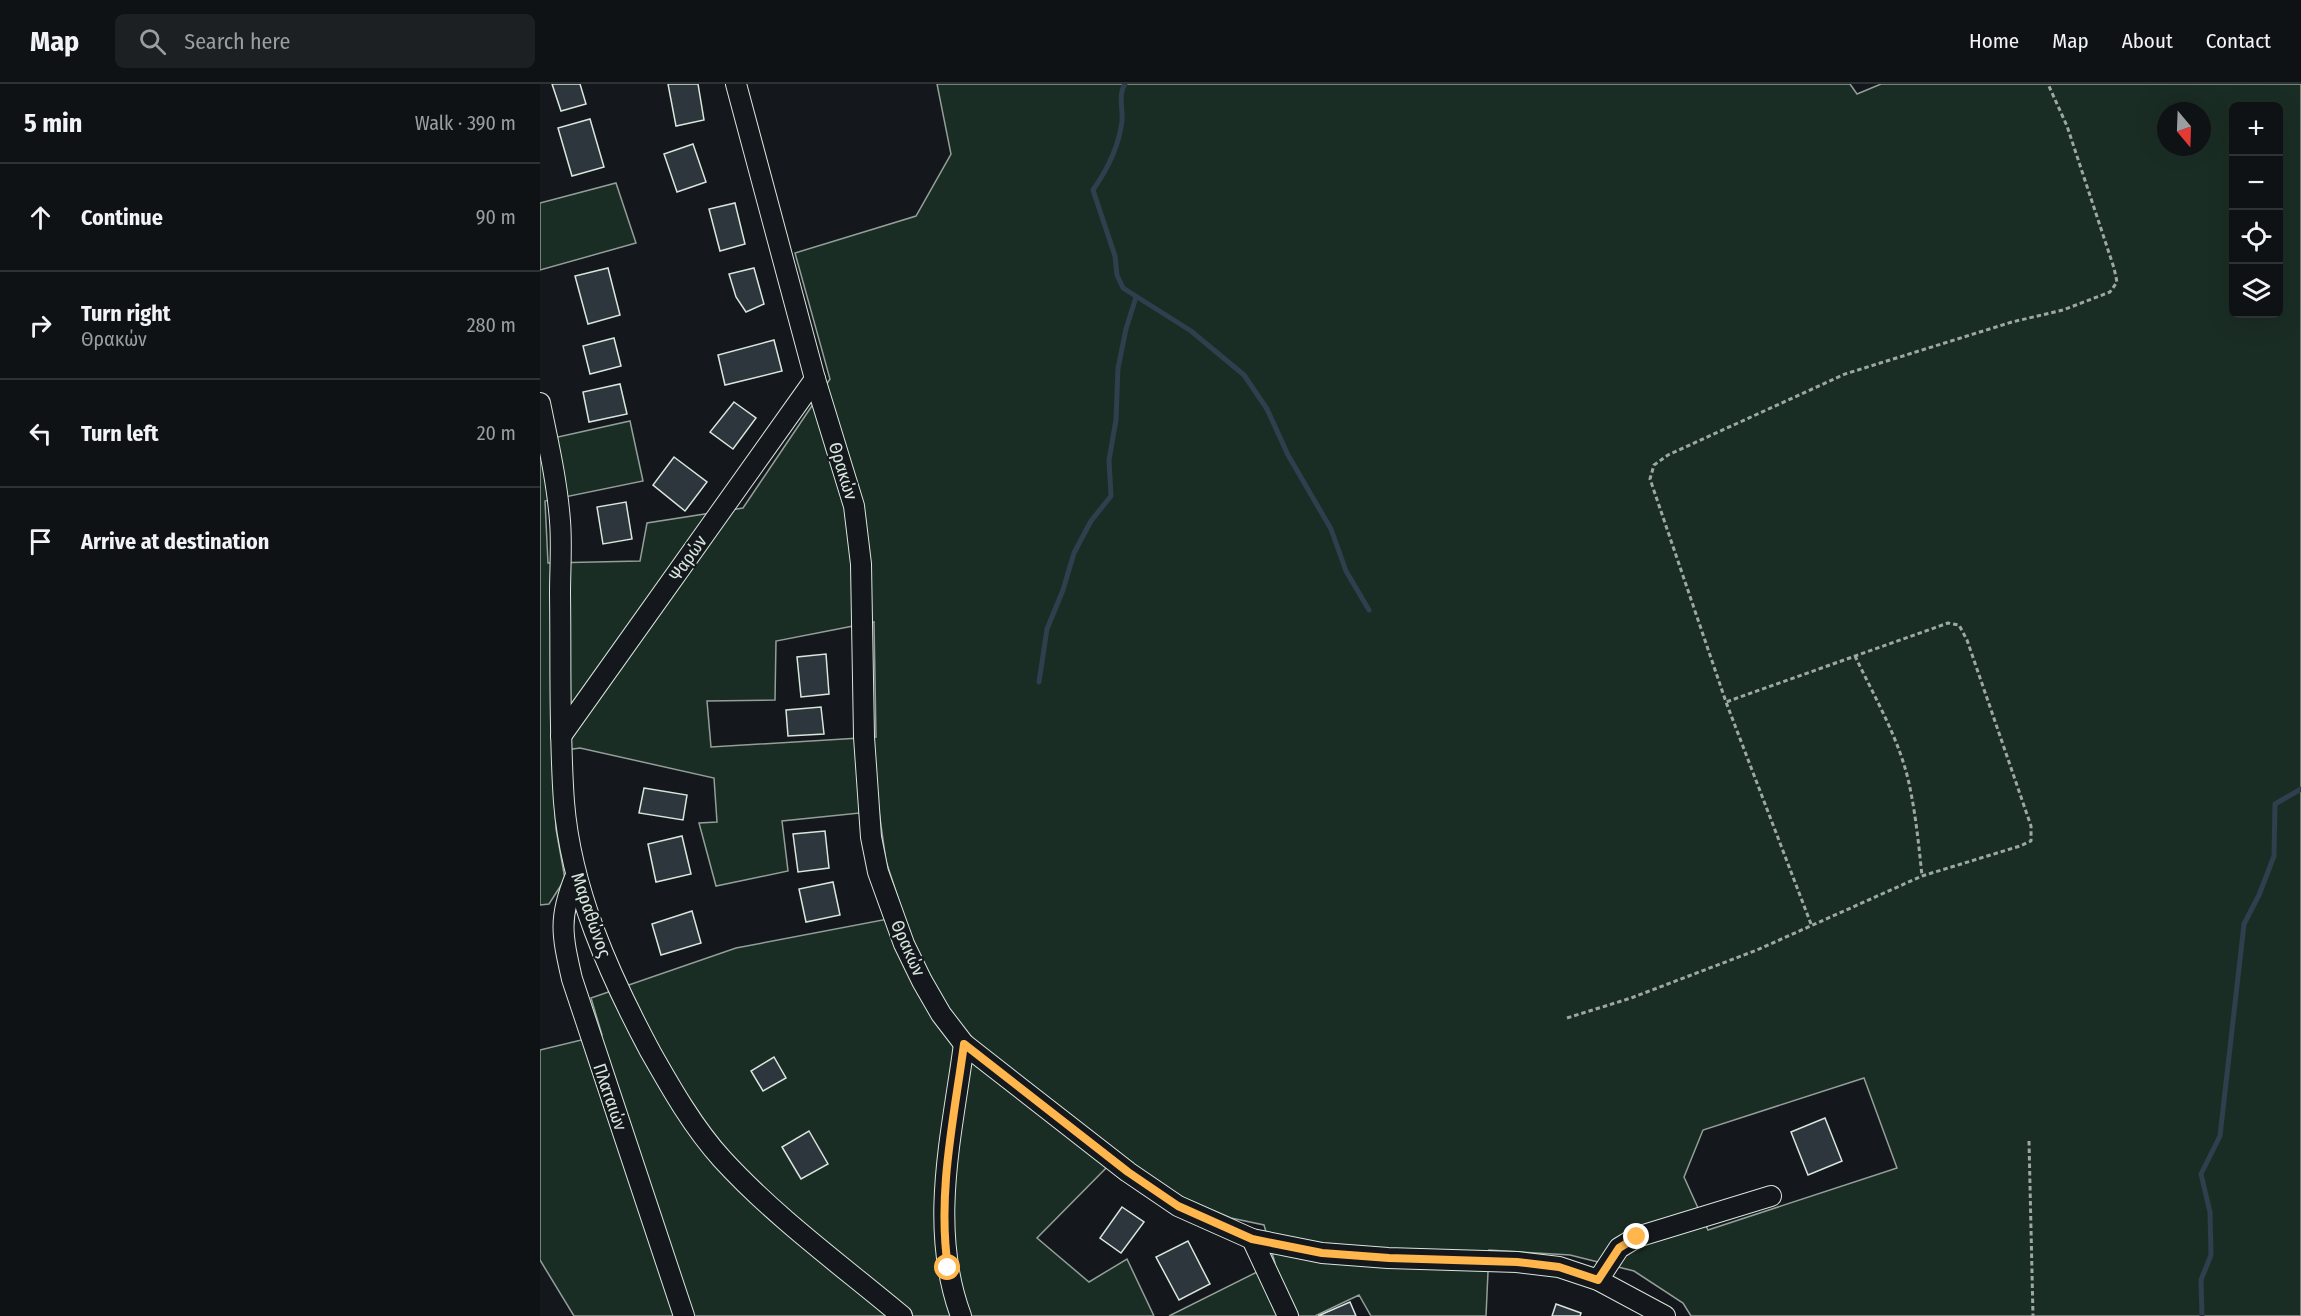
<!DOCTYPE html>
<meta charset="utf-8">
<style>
body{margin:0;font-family:"Fira Sans Condensed",sans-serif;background:#1d2022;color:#f1f3f6}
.controls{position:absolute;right:18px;top:18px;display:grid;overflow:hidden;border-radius:9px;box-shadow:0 6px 24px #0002}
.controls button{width:54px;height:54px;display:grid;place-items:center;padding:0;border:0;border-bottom:2px solid #2f3234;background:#0f1215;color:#f1f3f6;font:30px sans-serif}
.compass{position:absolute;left:1617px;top:18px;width:54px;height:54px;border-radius:50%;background:#0f1215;box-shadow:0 6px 24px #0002;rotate:161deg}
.stop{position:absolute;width:18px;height:18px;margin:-14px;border:4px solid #ffb74d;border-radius:50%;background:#fff}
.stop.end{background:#ffb74d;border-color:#fff;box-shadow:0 2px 6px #0008}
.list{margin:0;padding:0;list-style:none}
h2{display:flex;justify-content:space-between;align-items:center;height:78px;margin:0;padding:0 24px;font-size:26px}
h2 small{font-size:20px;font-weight:400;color:#9b9ea0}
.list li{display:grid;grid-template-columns:39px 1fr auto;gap:18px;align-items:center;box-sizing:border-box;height:108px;padding:0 24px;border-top:2px solid #2f3234}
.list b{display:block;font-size:22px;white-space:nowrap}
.list p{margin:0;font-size:20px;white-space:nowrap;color:#9b9ea0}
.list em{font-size:20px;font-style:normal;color:#9b9ea0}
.icon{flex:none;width:33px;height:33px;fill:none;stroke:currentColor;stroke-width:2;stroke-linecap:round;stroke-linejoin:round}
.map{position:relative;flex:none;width:1761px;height:1232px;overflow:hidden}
header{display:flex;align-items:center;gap:36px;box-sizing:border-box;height:84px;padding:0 30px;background:#0f1215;border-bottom:2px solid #2f3234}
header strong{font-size:28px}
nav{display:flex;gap:33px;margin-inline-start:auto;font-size:21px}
.search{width:420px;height:54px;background:#1d2022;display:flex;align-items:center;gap:15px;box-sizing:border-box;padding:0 21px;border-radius:9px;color:#9b9ea0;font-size:22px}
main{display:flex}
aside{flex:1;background:#0f1215}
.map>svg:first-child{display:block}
</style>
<header>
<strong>Map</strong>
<div class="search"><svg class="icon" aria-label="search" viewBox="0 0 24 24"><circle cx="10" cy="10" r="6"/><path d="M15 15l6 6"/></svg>Search here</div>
<nav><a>Home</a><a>Map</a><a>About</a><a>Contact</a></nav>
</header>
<main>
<aside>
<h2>5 min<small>Walk · 390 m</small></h2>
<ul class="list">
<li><svg class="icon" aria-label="ahead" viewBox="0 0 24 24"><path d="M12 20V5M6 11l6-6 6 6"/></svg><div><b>Continue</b></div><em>90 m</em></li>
<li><svg class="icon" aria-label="right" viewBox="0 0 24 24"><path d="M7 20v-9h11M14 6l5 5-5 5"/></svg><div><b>Turn right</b><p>Θρακών</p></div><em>280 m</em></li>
<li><svg class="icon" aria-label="left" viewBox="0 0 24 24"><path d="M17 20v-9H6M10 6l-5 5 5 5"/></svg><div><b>Turn left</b></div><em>20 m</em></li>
<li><svg class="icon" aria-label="arrive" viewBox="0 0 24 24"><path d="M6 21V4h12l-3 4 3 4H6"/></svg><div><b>Arrive at destination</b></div></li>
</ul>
</aside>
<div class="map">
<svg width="1761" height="1232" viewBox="0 0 1761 1232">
<rect width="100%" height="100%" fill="#14181c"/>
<g fill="#1a2d24" stroke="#939e99" stroke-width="1.5" fill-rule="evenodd">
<path d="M 397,0 L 1310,0 L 1317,10 L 1341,0 L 1761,0 L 1761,1232 L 1151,1232 L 1143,1219 L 1094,1187 L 1030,1171 L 949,1166 L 946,1232 L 831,1232 L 819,1211 L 775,1232 L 629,1232 L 735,1179 L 724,1141 L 691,1134 L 633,1109 L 578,1072 L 497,1154 L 549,1198 L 587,1175 L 614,1232 L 34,1232 L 0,1176 L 0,966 L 62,951 L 51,914 L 196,864 L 364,832 L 346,777 L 339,727 L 242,737 L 248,787 L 176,802 L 159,739 L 177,738 L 174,694 L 40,664 L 12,668 L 16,745 L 25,795 L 9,820 L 0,821 L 0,357 L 90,337 L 103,397 L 5,417 L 8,479 L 100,477 L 107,439 L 203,424 L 290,295 L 255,169 L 376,132 L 411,70 ZM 1694,22 L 1738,22 L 1738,230 L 1694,230 ZM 1626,27 L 1662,27 L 1662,63 L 1626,63 ZM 334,538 L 336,653 L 171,663 L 167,617 L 235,616 L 236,557 ZM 1324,994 L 1357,1084 L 1168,1146 L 1144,1093 L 1163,1046 Z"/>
<polygon points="76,99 96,159 0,186 0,119"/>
</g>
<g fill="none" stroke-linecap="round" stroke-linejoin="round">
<g stroke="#2f3f4d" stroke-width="5">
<path d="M 585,0 C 578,10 583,24 582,37 C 579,62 567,86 553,106 L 575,172 L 577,191 L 583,204 L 651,247 L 704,291 L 727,325 L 748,371 L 791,445 L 806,487 L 829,526"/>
<polyline points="499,598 507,545 523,506 534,469 551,437 571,412 569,376 576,336 578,284 586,245 596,213"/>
<polyline points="1662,1232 1661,1196 1671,1171 1670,1128 1661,1090 1680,1052 1704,840 1719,811 1734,772 1735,720 1761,705"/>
</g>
</g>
<g fill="#2c363c" stroke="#d8e6dc" stroke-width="1.5">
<polygon points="12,0 40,0 46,20 21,27"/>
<polygon points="128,0 158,0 164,36 136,42"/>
<polygon points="50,35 64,83 32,92 18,44"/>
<polygon points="153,60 166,98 137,108 124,70"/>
<polygon points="195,119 205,160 180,167 169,125"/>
<polygon points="68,184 80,231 48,240 35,192"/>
<polygon points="214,184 224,220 206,228 196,213 189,190"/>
<polygon points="74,254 81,282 50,290 43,262"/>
<polygon points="234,256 242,287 185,301 178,271"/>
<polygon points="80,300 87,330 49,338 43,308"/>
<polygon points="194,318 216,334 193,365 170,348"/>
<polygon points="134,373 167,398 145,427 113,401"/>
<polygon points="86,418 92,455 63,460 57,423"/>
<polygon points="286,570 289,610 261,613 257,573"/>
<polygon points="281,623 284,650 248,652 246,626"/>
<polygon points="104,704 147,711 143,736 99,729"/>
<polygon points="285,747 289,784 258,788 253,750"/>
<polygon points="142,752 151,790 116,798 108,760"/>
<polygon points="293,798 300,831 266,838 259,805"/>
<polygon points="152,827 161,859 121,871 112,840"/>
<polygon points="234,973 246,994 223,1007 211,987"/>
<polygon points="1285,1034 1302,1077 1268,1091 1251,1048"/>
<polygon points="269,1047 288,1080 261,1095 242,1063"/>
<polygon points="582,1123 604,1138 581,1169 560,1154"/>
<polygon points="648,1157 670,1200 639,1216 616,1173"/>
<polygon points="810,1218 816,1232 778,1232"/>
<polygon points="1016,1220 1041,1229 1040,1232 1012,1232"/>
</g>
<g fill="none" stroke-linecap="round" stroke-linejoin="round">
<g stroke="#d8e6dc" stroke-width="22">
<g id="minor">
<polyline points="196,0 275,295 314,422 321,480 324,653 331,753 338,788 364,860 382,897 401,930 424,960 588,1088 638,1122 712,1155 782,1169 848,1174 977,1178 1019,1183 1058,1196 1125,1232"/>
<path d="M 0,319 C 8,358 17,397 20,437 C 22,461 20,486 20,510 C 21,579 19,649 24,718 C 31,806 69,890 110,967 C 131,1004 153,1043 182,1075 C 235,1133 301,1181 362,1232"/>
<polyline points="21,652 275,295"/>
<path d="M 36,791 C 18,834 22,851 32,895 L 144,1232"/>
<polyline points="712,1155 748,1232"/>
<polyline points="1058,1196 1079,1164 1097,1153 1231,1112"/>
<path d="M 421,1232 C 388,1143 412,1051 424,960"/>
</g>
</g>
<g stroke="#9da8a2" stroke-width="3" stroke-dasharray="4.5 3" stroke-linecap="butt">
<path d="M 1315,572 C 1335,614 1361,658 1370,704 C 1376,733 1379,763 1382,792"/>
<polyline points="1271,840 1186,618 1110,395 1114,381 1128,371 1305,290 1472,238 1523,226 1570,208 1577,198 1574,184 1527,42 1508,0"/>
<polyline points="1027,934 1091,914 1217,866 1382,792 1480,762 1491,757 1491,742 1427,556 1419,541 1408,539 1186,618"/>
<polyline points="1489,1057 1493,1232"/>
</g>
<use href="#minor" stroke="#14181c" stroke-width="20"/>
</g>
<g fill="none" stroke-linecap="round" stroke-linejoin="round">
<path stroke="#ffb74d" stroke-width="8" d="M 408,1184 C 397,1109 414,1034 424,960 L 588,1088 L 638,1122 L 712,1155 L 782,1169 L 849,1174 L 977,1178 L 1019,1183 L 1058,1196 L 1079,1164 L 1097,1153"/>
</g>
<g text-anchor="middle" stroke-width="4.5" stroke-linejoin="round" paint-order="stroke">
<g font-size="18" fill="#d8e6dc" stroke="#14181c">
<text transform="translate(303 387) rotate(73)" y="6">Θρακών</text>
<text transform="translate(148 474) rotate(-55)" y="6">Ψαρών</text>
<text transform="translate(51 831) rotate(71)" y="6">Μαραθώνος</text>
<text transform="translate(368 864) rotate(66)" y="6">Θρακών</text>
<text transform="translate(70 1013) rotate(71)" y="6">Πλαταιών</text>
</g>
</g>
</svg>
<div class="controls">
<button>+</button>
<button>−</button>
<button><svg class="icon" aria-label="locate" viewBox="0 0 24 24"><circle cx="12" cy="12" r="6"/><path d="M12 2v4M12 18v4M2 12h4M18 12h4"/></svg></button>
<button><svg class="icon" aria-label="layers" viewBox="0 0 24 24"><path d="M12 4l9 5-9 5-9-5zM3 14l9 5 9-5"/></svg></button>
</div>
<svg class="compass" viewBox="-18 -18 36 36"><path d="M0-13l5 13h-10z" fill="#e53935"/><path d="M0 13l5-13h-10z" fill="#9b9ea0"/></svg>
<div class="stop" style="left:408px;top:1184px"></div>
<div class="stop end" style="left:1097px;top:1153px"></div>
</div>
</main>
